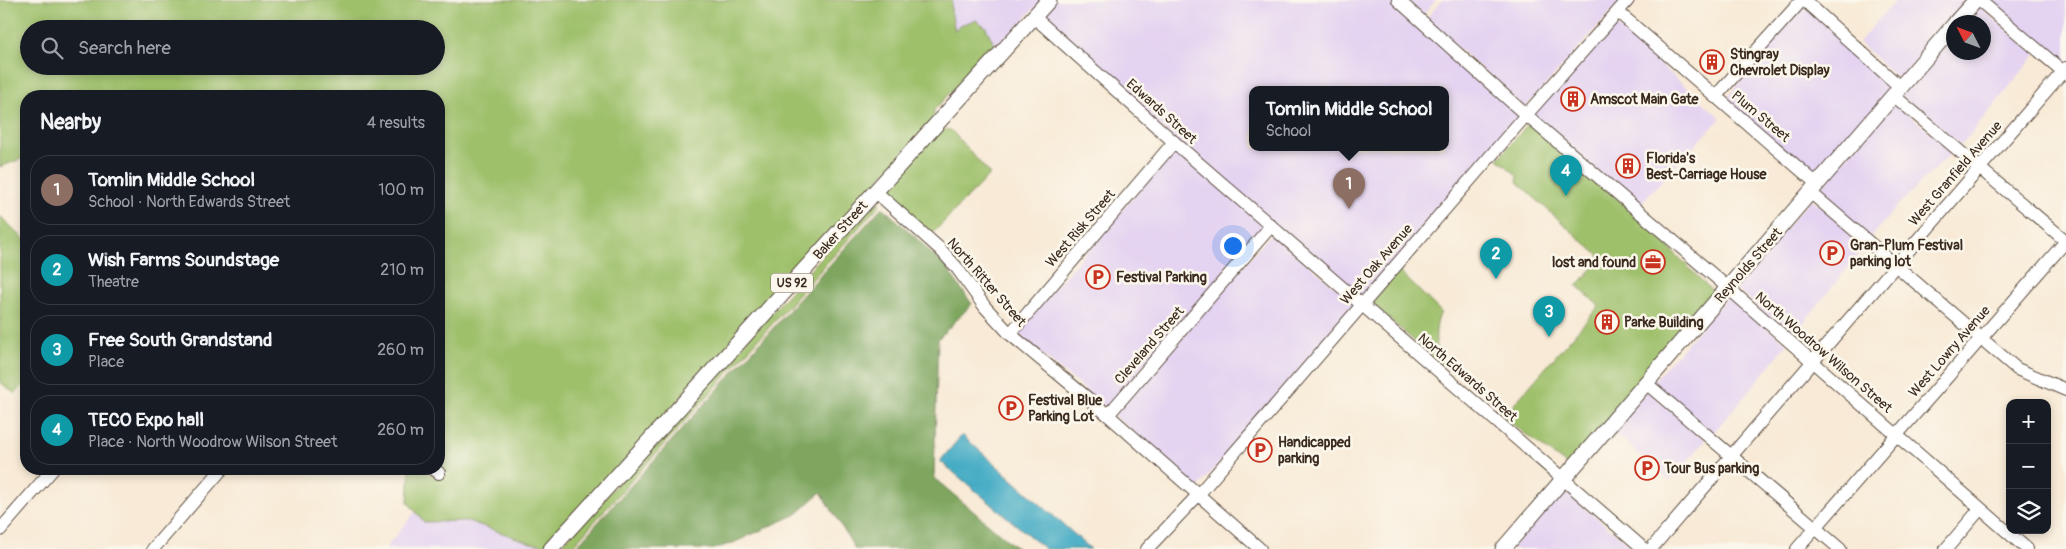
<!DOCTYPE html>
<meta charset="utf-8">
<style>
body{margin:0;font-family:Pangolin,sans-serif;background:#242831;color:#f1f3f6}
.controls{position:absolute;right:15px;bottom:15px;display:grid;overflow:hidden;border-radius:10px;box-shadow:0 2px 8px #0003}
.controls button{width:45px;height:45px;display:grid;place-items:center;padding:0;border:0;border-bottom:1px solid #363941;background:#171b24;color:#f1f3f6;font:25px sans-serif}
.compass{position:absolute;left:1946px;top:15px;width:45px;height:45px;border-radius:50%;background:#171b24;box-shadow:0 2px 8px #0003;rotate:312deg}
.you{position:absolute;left:1232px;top:245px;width:18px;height:18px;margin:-12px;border:4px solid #fff;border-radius:50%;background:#1a73e8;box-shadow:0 0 0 8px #1a73e833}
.badge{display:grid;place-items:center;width:32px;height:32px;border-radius:50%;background:#0b8043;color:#fff;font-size:16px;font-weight:700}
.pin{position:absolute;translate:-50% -41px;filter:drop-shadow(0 1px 2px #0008)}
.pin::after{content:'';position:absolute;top:26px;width:18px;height:15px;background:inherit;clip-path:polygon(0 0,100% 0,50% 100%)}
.popup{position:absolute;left:1249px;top:86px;width:200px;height:65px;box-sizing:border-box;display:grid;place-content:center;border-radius:10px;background:#171b24;filter:drop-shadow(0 1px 4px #0005);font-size:16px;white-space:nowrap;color:#9ea1a6}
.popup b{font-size:19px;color:#f1f3f6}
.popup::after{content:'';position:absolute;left:50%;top:100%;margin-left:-10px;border:10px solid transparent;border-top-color:#171b24}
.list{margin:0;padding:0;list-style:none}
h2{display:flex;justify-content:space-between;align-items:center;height:65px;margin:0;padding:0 20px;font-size:21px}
h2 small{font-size:16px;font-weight:400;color:#9ea1a6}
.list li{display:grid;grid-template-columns:32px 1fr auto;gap:15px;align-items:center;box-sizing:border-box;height:70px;margin:0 10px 10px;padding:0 10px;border:1px solid #363941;border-radius:20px}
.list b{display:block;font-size:19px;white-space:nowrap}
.list p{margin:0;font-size:16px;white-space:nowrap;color:#9ea1a6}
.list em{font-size:16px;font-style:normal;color:#9ea1a6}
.icon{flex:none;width:28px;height:28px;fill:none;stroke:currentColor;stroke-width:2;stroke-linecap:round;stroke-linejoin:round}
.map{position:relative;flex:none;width:2066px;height:549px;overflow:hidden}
.search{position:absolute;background:#171b24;box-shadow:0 2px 8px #0003;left:20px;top:20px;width:425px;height:55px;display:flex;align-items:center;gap:12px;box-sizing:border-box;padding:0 18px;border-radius:28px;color:#9ea1a6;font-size:19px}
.panel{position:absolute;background:#171b24;box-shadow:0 2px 8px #0003;left:20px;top:90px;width:425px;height:385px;border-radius:20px}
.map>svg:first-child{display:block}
</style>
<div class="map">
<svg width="2066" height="549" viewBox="0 0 2066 549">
<rect width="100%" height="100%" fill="#fbf7ec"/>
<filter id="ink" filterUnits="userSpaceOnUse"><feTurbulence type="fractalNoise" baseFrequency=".02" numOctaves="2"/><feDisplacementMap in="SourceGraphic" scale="10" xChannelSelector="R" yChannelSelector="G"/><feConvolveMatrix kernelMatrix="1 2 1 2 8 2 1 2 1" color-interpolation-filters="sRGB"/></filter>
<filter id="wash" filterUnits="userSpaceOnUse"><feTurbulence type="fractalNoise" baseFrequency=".0096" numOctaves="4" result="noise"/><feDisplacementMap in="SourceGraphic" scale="20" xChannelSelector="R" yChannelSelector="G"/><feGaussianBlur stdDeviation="1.12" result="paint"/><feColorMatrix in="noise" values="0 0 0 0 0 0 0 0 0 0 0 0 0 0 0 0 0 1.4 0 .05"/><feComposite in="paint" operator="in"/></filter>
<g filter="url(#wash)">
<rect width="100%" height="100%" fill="#f8ead6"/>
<g fill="#e4d3f1" fill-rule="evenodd">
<polygon points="952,0 1042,0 1010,34 995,45 985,26 955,32 951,11"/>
<path d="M 1049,0 L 1436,0 L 1420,19 L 1526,115 L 1362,304 L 1033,16 ZM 1253,90 L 1445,90 L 1445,148 L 1253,148 Z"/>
<polygon points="1442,0 1614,0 1618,4 1525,108 1426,19"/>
<polygon points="1896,0 1969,0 1899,80 1859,42"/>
<polygon points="1986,0 2066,0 2066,68"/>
<polygon points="1978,5 2036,54 1970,135 1960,145 1900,95 1953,33 1954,52 1984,52 1984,22 1963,22"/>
<polygon points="1804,6 1893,87 1815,179 1726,100 1795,12"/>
<polygon points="1614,24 1721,118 1638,206 1532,115"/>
<polygon points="1894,102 1953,151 1897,206 1871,238 1817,192"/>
<polygon points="1175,149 1265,226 1107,408 1016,333"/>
<polygon points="1811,198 1866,245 1792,337 1735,288"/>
<polygon points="1272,233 1355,304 1197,489 1114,415"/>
<polygon points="1729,295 1787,344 1751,389 1712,434 1652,383"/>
<polygon points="1646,390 1706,440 1670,481 1611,430"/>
<polygon points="1563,490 1635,549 1511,549"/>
<polygon points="415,512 424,522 468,521 531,543 547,546 544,549 385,549"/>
</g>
<g fill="#9ec06a" stroke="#6c7544" fill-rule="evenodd">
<path d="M 0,0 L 952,0 L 951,11 L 955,31 L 960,25 L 975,20 L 985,26 L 995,45 L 934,110 L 934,118 L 547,546 L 531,543 L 468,521 L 424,522 L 408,502 L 410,469 L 439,469 L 439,96 L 26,96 L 26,157 L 0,167 ZM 29,29 L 436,29 L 436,66 L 29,66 Z"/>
<polygon points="1529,123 1643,221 1716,295 1568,466 1503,417 1599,306 1577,286 1599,261 1599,256 1517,182 1518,176 1498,159"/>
<polygon points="941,129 951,130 990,174 931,235 881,191"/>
<polygon points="875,198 880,204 570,549 559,548"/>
<polygon points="0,216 26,241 26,383 15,394 0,382"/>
<path d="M 1399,271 L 1441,312 C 1434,326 1433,352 1445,363 L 1445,368 L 1371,303 Z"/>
</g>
<polygon fill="#7ea65e" stroke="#5c683e" points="882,207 912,234 946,267 972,304 938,339 934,478 1018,549 855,549 821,492 797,514 733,543 714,549 574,549"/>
<polygon fill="#44acc4" stroke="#406b71" points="962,435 1091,549 1045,549 940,461"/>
</g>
<g filter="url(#ink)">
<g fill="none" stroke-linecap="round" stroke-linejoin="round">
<g stroke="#57473a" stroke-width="14">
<g id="minor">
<polyline points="1398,0 1526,115 1719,280 2027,549"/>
<polyline points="1804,0 1900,87"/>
<polyline points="1979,0 2066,74"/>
<polyline points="1618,12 1817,184"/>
<polyline points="1033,16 1174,142 1644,549"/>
<polyline points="1893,95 2066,241"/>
<polyline points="1715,97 1802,0"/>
<polyline points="875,191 940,249 957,268 985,307 1010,334 1108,415 1260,549"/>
<polyline points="1810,192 2017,369 2066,390"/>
<polyline points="1010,334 1174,142"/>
<polyline points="1646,383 1840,549"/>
<polyline points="1108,415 1271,226"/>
<polyline points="434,469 439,473"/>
<polyline points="0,530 53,469"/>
<polyline points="153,549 222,469"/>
<polyline points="1147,549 1198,495 1526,115 1628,0"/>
<polyline points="1651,549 2066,68"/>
<polyline points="1797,549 2066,241"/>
<polyline points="1946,549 1980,509"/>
</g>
</g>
<g stroke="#57473a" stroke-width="17">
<g id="major">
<polyline points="1956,22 1976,0"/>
<polyline points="551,549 1049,0"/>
<polyline points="1503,549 1954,25"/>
</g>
</g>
<use href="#minor" stroke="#fff" stroke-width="12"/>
<use href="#major" stroke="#fff" stroke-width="15"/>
</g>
</g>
<defs>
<g id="building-ring" transform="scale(1.25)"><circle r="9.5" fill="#fbf7ec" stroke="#c8321e" stroke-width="1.5"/><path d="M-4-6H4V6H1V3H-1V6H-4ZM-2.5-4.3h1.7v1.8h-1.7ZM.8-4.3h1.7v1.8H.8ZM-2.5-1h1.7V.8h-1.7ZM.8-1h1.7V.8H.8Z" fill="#c8321e"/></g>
<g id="parking-ring" transform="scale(1.25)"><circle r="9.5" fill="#fbf7ec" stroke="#c8321e" stroke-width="1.5"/><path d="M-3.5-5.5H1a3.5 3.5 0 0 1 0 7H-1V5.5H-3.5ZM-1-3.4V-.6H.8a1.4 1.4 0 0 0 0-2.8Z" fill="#c8321e"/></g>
<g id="office-ring" transform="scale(1.25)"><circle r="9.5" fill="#fbf7ec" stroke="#c8321e" stroke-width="1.5"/><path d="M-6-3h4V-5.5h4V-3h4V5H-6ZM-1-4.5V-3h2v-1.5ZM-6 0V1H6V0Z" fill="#c8321e"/></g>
</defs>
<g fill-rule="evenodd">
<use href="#building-ring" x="1712" y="62"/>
<use href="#building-ring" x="1573" y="99"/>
<use href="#building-ring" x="1628" y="166"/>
<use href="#parking-ring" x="1832" y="253"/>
<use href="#office-ring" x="1653" y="262"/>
<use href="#parking-ring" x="1098" y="277"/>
<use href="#building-ring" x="1607" y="322"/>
<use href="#parking-ring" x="1011" y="408"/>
<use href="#parking-ring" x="1260" y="450"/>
<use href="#parking-ring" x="1647" y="468"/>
</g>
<g text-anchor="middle" stroke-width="5" stroke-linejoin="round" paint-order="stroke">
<rect fill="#fbf7ec" stroke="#75685c" stroke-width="1" x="771" y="273.5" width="42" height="19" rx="4"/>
<g font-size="12" font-weight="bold" fill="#3b2a1e">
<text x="792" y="287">US 92</text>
</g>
<g font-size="14" font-weight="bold" fill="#3b2a1e" stroke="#fbf7ec" text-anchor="start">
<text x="1730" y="59">Stingray<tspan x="1730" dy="16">Chevrolet Display</tspan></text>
<text x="1590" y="104">Amscot Main Gate</text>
<text x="1646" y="163">Florida's<tspan x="1646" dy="16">Best-Carriage House</tspan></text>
<text x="1850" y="250">Gran-Plum Festival<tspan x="1850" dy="16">parking lot</tspan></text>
<text x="1636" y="267" text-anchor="end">lost and found</text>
<text x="1116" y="282">Festival Parking</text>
<text x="1624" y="327">Parke Building</text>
<text x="1028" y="405">Festival Blue<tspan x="1028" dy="16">Parking Lot</tspan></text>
<text x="1278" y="447">Handicapped<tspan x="1278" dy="16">parking</tspan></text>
<text x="1664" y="473">Tour Bus parking</text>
</g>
<g font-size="14" fill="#3b2a1e" stroke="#fbf7ec">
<text transform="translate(1162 111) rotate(42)" y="5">Edwards Street</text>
<text transform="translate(1761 116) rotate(40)" y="5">Plum Street</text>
<text transform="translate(1955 173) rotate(-49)" y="5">West Granfield Avenue</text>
<text transform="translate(1080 228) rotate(-49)" y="5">West Risk Street</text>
<text transform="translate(840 230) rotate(-48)" y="5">Baker Street</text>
<text transform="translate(1376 264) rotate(-49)" y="5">West Oak Avenue</text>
<text transform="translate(1748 265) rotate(-49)" y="5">Reynolds Street</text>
<text transform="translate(987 282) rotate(49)" y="5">North Ritter Street</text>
<text transform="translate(1149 345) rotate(-49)" y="5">Cleveland Street</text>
<text transform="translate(1949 351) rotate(-49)" y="5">West Lowry Avenue</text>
<text transform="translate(1824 352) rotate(41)" y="5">North Woodrow Wilson Street</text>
<text transform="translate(1468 377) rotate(41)" y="5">North Edwards Street</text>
</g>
</g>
</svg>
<div class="controls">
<button>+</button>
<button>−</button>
<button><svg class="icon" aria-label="layers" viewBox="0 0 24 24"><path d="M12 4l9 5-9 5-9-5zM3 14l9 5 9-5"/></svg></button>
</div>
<svg class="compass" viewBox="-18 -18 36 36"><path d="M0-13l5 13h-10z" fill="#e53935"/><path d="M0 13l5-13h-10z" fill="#9ea1a6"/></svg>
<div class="you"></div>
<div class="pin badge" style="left:1349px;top:209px;background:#8d6e63">1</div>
<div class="popup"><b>Tomlin Middle School</b>School</div>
<div class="pin badge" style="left:1496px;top:279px;background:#0f9aa8">2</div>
<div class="pin badge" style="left:1549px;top:337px;background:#0f9aa8">3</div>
<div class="pin badge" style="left:1566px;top:196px;background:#0f9aa8">4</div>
<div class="search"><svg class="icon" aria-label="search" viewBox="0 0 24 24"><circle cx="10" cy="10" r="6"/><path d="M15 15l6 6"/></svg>Search here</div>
<section class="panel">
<h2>Nearby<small>4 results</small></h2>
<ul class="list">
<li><span class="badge" style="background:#8d6e63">1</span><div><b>Tomlin Middle School</b><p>School · North Edwards Street</p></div><em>100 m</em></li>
<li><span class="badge" style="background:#0f9aa8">2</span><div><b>Wish Farms Soundstage</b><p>Theatre</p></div><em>210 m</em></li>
<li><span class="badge" style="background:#0f9aa8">3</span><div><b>Free South Grandstand</b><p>Place</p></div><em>260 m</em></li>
<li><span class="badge" style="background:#0f9aa8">4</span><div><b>TECO Expo hall</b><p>Place · North Woodrow Wilson Street</p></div><em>260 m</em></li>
</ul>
</section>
</div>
